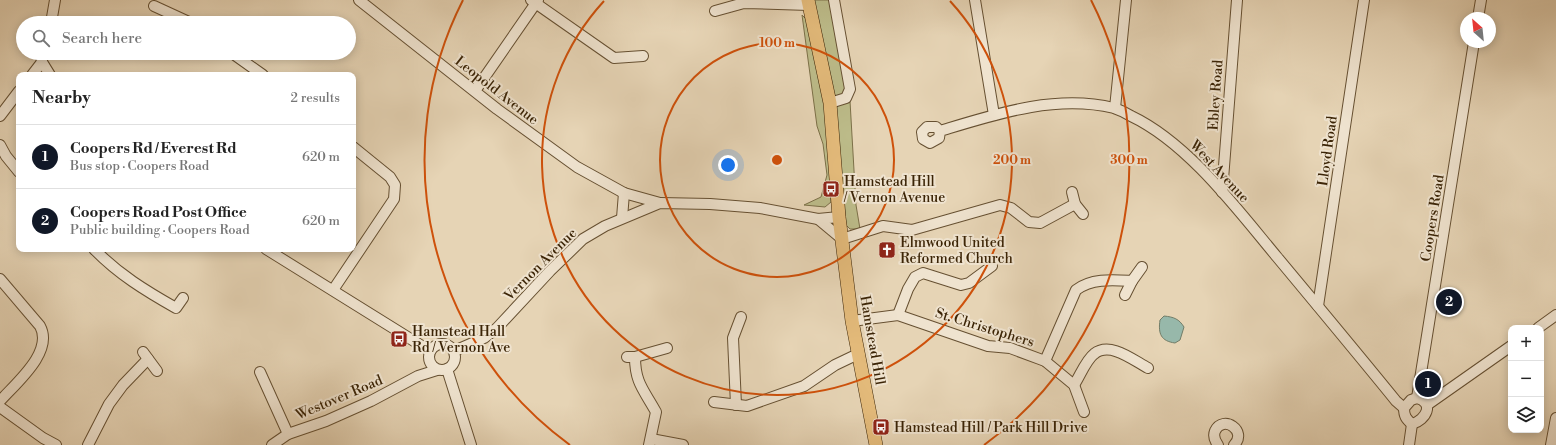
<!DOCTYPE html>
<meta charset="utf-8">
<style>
body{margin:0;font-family:"Libre Bodoni",serif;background:#f6f6f6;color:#222}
.controls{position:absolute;right:12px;bottom:12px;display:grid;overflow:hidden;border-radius:8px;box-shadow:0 2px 10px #0003}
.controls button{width:36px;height:36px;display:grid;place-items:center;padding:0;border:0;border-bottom:1px solid #e0e0e0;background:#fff;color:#222;font:20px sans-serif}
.compass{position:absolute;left:1460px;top:12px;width:36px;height:36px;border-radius:50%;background:#fff;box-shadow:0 2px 10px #0003;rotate:333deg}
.you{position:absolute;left:728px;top:165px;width:14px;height:14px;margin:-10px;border:3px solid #fff;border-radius:50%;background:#1a73e8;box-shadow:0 0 0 6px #1a73e833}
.badge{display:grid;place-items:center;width:26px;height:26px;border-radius:50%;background:#111827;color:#fff;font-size:13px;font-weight:700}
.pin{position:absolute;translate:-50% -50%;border:2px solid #fff;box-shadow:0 1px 4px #0006}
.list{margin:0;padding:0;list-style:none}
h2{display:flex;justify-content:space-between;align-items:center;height:52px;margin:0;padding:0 16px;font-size:17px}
h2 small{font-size:13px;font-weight:400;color:#767676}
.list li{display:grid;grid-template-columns:26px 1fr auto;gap:12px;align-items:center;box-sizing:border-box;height:64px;padding:0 16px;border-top:1px solid #e0e0e0}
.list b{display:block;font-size:15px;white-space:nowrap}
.list p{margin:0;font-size:13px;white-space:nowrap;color:#767676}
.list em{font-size:13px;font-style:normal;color:#767676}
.icon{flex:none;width:22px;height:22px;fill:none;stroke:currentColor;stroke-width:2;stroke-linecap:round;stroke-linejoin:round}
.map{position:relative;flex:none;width:1556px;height:445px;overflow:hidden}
.search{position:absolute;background:#fff;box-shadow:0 2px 10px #0003;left:16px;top:16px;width:340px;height:44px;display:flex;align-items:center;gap:10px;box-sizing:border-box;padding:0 14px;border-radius:22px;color:#767676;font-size:15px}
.panel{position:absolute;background:#fff;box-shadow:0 2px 10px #0003;left:16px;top:72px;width:340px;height:180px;border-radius:8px}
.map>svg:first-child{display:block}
</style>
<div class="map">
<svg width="1556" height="445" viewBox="0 0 1556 445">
<rect width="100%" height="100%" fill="#e6d4b5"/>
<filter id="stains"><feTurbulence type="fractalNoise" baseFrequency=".005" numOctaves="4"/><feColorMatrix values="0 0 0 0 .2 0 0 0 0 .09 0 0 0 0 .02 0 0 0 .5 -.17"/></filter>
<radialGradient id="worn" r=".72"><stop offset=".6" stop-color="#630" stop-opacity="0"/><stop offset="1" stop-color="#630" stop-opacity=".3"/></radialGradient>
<g fill="#bcbb89" stroke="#7c7048">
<polygon points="813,0 832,0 847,87 844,94 831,98"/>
<polygon points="802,15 807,20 827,114 831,202 825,207 804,205 821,197 827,175 823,144 817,126"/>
<polygon points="850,101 856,205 860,229 850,229 846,225 835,107"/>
</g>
<path fill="#97b8aa" stroke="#727d68" d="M 1164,316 C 1174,317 1179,319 1184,327 L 1180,340 L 1175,343 C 1161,341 1158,334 1160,320 Z"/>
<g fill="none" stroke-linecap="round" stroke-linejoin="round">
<g stroke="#665032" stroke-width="12">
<g id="minor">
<polyline points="359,0 497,109 577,167 624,193 660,203"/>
<polyline points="531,0 614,58 643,56"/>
<polyline points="975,0 994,115"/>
<polyline points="154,6 191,23"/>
<polyline points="715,11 744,3 809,5"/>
<polyline points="1478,18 1481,0"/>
<polyline points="51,23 55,0"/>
<polyline points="41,53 42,62 50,75"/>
<polyline points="232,53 263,75"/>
<polyline points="32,75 42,62"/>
<polyline points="475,91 538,0"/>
<polyline points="830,103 846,98 850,89 834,0"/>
<polyline points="1115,108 1126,0"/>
<polyline points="0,116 19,91"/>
<path d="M 940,131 L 936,127 L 927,127 L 922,132 L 923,139 L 930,143 L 939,138 L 940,131 C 996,114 1055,94 1114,108 C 1120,110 1126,113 1131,116 C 1188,143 1237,209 1277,257 C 1317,305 1357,353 1396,401 L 1404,408"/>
<polyline points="0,145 6,156 19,172"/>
<polyline points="1072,192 1075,204 1083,214"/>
<polyline points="1222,192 1237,0"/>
<polyline points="839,217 818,219 842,239 883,226 912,230 1000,205 1011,208 1029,222 1040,223 1075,204"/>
<polyline points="622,218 624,193"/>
<path d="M 94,249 C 118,274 146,291 176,308 L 183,298"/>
<polyline points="266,249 430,351"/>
<path d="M 0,279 L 40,326 C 54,352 16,383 0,401"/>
<polyline points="333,290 394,199 395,185 390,177 353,147"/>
<polyline points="1125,295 1132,281 1142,267"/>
<polyline points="1318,306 1364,0"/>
<polyline points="898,315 908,289 915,277 923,273 961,285 969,283 992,266 988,261"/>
<polyline points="852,321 898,315 988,346 1010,348 1045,361 1074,385 1084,412"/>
<polyline points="1538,328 1556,315"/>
<circle cx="442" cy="357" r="13"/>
<polyline points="454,351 484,338 497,328 550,271 583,239 605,226 660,203 710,204 760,208 818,219"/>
<polyline points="143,352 157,371"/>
<polyline points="627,357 635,357 667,348"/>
<path d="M 635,357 C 635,383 644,390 656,412 L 649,445"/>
<path d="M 1045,361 L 1076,290 C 1092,278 1113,280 1132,281"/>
<polyline points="447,369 471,445"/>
<polyline points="260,372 288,434"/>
<path d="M 1074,385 C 1080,376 1086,360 1094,354 C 1110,341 1133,360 1148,368"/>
<polyline points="1417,398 1474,42"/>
<path d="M 1417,398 C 1435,403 1426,420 1412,424 C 1406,419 1404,416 1404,408 L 1411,400 Z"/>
<polyline points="714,402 747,406 804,386 835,365 858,354"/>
<polyline points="736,405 733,338 741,317"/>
<polyline points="1427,405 1511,346"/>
<polyline points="0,407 43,438 56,445"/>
<polyline points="651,439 683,445"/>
<polyline points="88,445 109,404 123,385 148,359"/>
<polyline points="272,445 288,434 326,421 371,401 418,376 437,370"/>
<path d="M 1218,445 C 1215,441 1213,436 1215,431 C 1223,414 1248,431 1234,445"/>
<polyline points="1409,445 1412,424"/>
<polyline points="1551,445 1556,418"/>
</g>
</g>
<g stroke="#3b2406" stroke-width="14">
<polyline id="major" points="808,0 830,103 839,217 852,321 876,445"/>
</g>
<use href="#minor" stroke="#efe3cf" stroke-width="10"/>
<use href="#major" stroke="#e3ba7a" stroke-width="13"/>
</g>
<g fill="none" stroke="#ce510b" stroke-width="2">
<circle cx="777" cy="160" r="117"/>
<path d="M950 1A235 235 0 1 1 604 1"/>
<path d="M570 445A352 352 0 0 1 463 0M1091 0A352 352 0 0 1 984 445"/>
</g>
<defs>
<g id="bus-square" transform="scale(0.9)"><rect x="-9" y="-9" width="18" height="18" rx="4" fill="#8f2418" stroke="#efe3cf"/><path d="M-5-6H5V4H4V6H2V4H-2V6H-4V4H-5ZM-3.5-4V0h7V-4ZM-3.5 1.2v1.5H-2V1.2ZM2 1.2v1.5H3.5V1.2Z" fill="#fff"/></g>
<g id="church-square" transform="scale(0.9)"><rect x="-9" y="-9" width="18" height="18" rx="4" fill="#8f2418" stroke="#efe3cf"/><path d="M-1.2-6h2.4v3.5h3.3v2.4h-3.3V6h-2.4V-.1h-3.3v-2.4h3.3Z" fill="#fff"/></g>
</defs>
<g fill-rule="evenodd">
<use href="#bus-square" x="831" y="189"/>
<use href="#church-square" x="887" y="250"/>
<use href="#bus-square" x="399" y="339"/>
<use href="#bus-square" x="881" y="427"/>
</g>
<g text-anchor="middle" stroke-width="4" stroke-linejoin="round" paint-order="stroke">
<g font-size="14" fill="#3b2406" stroke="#efe3cf">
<text transform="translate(497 90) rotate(38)" y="5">Leopold Avenue</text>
<text transform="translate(1215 95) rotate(-86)" y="5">Ebley Road</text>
<text transform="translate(1327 151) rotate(-82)" y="5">Lloyd Road</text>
<text transform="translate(1220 171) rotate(47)" y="5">West Avenue</text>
<text transform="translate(1432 218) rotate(-81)" y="5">Coopers Road</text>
<text transform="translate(540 264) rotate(-45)" y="5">Vernon Avenue</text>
<text transform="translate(985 327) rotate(17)" y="5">St. Christophers</text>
<text transform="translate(873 340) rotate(80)" y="5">Hamstead Hill</text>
<text transform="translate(339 397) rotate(-23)" y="5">Westover Road</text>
</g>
<g font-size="14" fill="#3b2406" stroke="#efe3cf" text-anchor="start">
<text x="844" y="186">Hamstead Hill<tspan x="844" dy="16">/ Vernon Avenue</tspan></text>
<text x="900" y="247">Elmwood United<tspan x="900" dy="16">Reformed Church</tspan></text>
<text x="412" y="336">Hamstead Hall<tspan x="412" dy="16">Rd / Vernon Ave</tspan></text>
<text x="894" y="432">Hamstead Hill / Park Hill Drive</text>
</g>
</g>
<circle cx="777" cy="160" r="6" fill="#ce510b" stroke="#efe3cf" stroke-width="2"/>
<g font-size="12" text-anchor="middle" font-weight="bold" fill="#ce510b" stroke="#efe3cf" stroke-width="4" stroke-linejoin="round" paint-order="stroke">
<text x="777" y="47">100 m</text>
<text x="1012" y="164">200 m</text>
<text x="1129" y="164">300 m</text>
</g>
<rect width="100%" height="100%" filter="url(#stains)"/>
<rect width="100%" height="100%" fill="url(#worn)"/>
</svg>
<div class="controls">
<button>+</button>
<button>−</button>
<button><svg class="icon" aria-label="layers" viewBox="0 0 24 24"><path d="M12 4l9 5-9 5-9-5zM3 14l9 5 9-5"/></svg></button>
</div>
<svg class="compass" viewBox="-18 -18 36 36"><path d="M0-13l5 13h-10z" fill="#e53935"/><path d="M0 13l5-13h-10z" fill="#767676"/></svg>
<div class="you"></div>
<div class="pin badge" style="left:1428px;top:384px">1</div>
<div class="pin badge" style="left:1449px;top:302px">2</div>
<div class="search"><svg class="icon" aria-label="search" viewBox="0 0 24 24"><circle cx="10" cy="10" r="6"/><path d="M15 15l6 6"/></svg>Search here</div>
<section class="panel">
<h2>Nearby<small>2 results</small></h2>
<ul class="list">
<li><span class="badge">1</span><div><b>Coopers Rd / Everest Rd</b><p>Bus stop · Coopers Road</p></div><em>620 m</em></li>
<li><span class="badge">2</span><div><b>Coopers Road Post Office</b><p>Public building · Coopers Road</p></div><em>620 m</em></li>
</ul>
</section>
</div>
